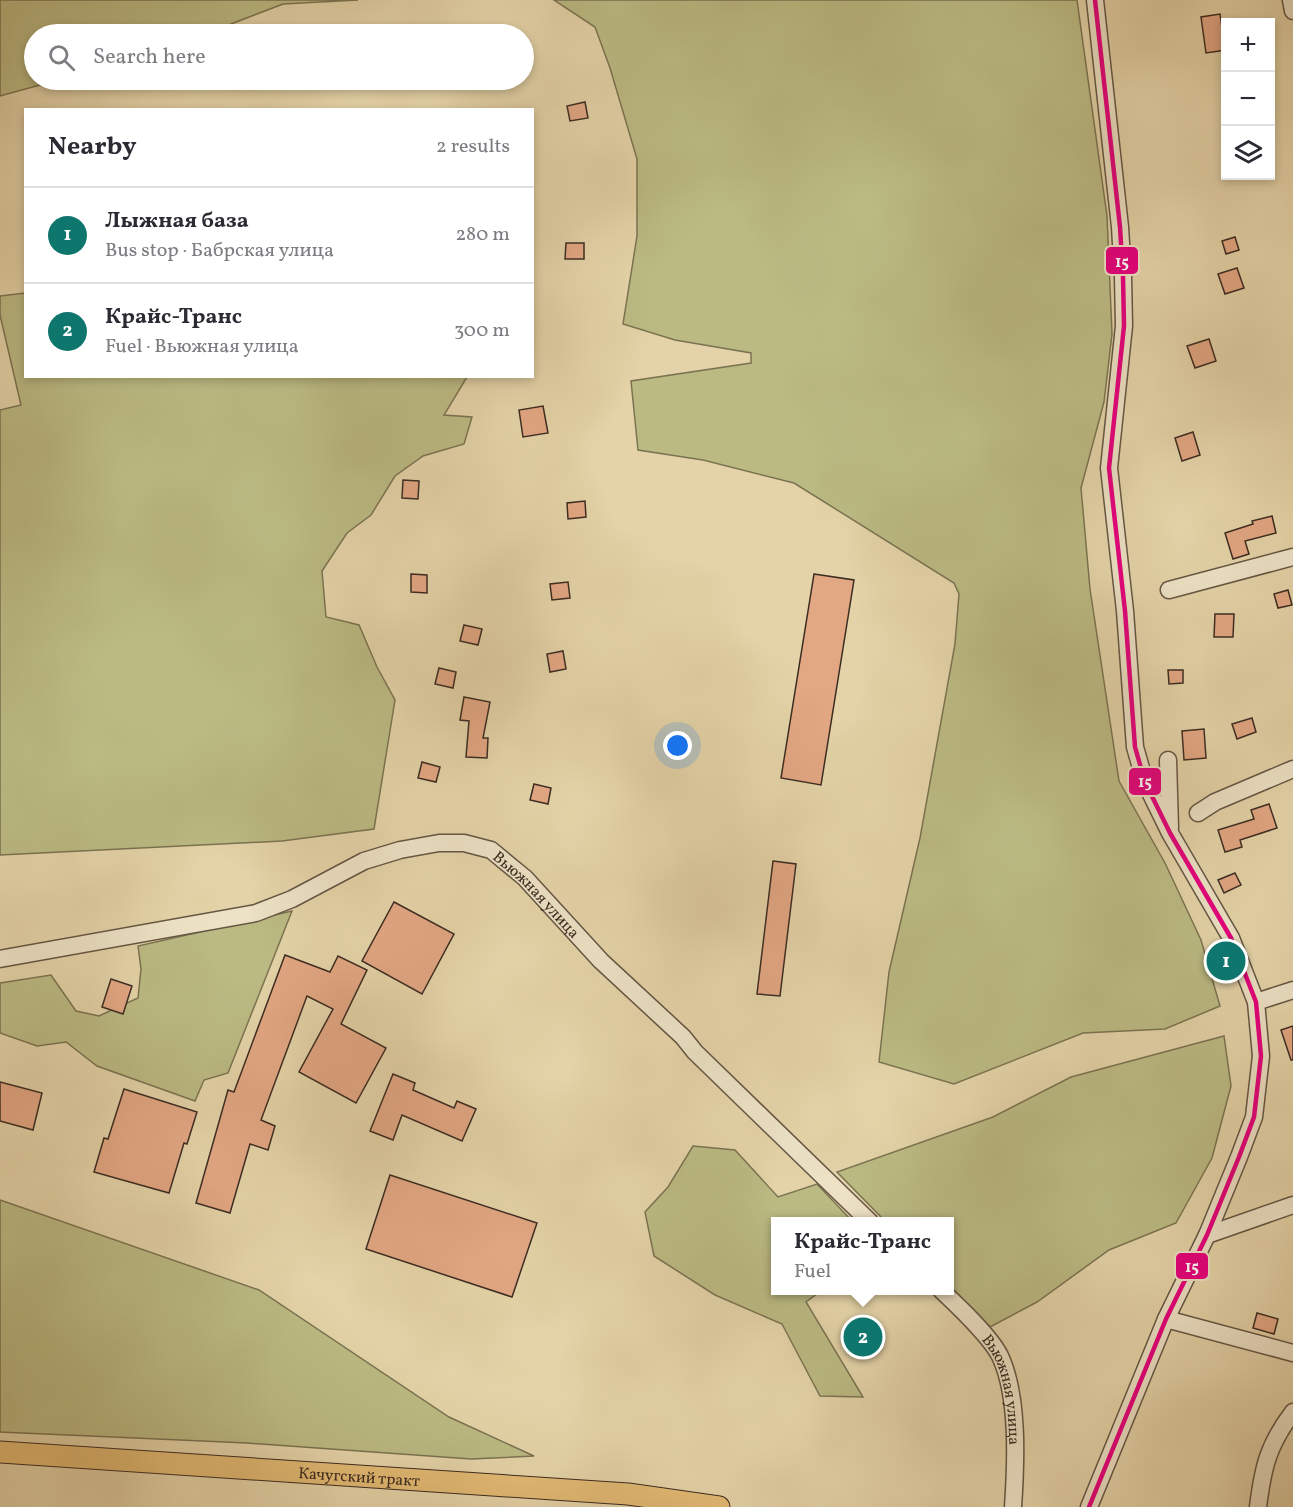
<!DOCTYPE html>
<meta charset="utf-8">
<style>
body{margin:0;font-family:Vollkorn,serif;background:#f2f2f3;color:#2b2b33}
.controls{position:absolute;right:18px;top:18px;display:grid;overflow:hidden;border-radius:0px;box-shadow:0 3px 9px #0003}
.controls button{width:54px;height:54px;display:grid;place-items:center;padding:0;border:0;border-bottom:2px solid #e1e1e2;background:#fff;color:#2b2b33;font:30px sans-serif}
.you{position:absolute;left:678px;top:746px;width:21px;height:21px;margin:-15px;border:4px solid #fff;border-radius:50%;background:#1a73e8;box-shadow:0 0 0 9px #1a73e833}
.badge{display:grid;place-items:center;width:39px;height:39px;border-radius:50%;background:#0f766e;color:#fff;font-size:20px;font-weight:700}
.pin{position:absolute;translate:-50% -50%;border:3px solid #fff;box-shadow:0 2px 6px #0006}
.popup{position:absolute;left:771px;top:1217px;width:183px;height:78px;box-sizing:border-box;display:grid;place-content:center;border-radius:0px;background:#fff;filter:drop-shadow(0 2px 4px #0005);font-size:20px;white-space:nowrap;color:#7c7c81}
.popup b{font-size:22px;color:#2b2b33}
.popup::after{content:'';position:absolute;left:50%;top:100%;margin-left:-12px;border:12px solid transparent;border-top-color:#fff}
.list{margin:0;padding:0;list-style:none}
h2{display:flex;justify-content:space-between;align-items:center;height:78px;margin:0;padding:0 24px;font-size:26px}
h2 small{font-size:20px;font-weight:400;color:#7c7c81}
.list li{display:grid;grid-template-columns:39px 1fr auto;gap:18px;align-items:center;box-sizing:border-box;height:96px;padding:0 24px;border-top:2px solid #e1e1e2}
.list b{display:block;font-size:22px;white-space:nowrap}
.list p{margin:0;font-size:20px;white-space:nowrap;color:#7c7c81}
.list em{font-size:20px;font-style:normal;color:#7c7c81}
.icon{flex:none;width:33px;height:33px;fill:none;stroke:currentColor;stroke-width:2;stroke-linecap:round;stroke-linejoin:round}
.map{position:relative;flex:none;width:1293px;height:1507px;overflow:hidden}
.search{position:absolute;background:#fff;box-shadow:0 3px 9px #0003;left:24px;top:24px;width:510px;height:66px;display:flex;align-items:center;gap:15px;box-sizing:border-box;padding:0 21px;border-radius:33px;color:#7c7c81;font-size:22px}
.panel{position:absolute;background:#fff;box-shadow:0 3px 9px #0003;left:24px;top:108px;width:510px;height:270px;border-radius:0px}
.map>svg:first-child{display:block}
</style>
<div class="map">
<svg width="1293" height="1507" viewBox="0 0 1293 1507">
<rect width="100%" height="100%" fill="#e4d3a8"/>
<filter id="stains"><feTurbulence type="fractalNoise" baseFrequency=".00333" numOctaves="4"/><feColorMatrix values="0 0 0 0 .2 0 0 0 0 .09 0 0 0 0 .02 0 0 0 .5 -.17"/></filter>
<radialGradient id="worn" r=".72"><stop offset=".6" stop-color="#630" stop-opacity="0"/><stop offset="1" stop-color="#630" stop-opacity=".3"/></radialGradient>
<g fill="#bbba83" stroke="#7b7352" stroke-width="1.5">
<polygon points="0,0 358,0 283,4 231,24 217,34 34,34 34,80 58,80 0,96"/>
<polygon points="554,0 1077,0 1107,216 1112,334 1104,402 1081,488 1090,589 1119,781 1165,863 1201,940 1220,1006 1165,1029 1083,1033 954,1084 879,1062 889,972 920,838 955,644 959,594 954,583 794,483 703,460 638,450 631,381 751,363 751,353 675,340 623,324 637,236 637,159 610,68 595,27"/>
<polygon points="25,293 26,376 467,377 444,415 472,417 464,444 423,456 395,476 371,515 347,533 322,571 326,617 359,625 377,667 395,700 374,829 282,841 0,855 0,410 21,405 0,315 0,296"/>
<polygon points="292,911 228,1073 204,1080 195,1101 97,1066 66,1042 37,1046 0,1033 0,983 51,975 76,1011 99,1016 138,998 141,969 138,946"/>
<polygon points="1224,1036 1231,1086 1212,1158 1176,1223 1109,1250 1037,1302 990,1327 950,1287 950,1222 885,1221 837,1172 993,1117 1071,1077"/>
<polygon points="693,1146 735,1150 778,1197 817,1184 852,1221 776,1222 776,1290 821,1291 806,1302 863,1397 820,1396 782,1324 715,1295 654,1256 645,1212 668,1187"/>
<polygon points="0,1200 259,1290 449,1417 534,1456 471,1459 247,1443 0,1432"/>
</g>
<g fill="#e2a783" stroke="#3b2c22" stroke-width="1.5">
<polygon points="1220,14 1222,28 1226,27 1226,50 1206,53 1201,17"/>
<polygon points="585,102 588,118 570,121 567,106"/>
<polygon points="1235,237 1239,250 1226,254 1222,241"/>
<polygon points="566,243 584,243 584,259 565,259"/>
<polygon points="1237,268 1244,288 1225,294 1218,274"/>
<polygon points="1209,339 1216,361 1195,368 1187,346"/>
<polygon points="543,406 548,433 523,437 519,410"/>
<polygon points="1193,432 1200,455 1182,461 1175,438"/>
<polygon points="403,480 419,481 418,499 402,498"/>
<polygon points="585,501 586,517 568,519 567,503"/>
<polygon points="1272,516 1276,533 1245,541 1249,554 1233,559 1225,533 1253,524 1252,521"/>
<polygon points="411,574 427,575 427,593 411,592"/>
<polygon points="814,574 854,580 821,785 781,778"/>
<polygon points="568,582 570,598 552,600 550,584"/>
<polygon points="1288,590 1292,605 1278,608 1274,594"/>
<polygon points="1215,614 1234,614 1233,637 1214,637"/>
<polygon points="464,625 482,629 478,645 460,641"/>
<polygon points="563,651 566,669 550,672 547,654"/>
<polygon points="439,668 456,672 453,688 435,684"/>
<polygon points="1168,670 1183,670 1183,683 1169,684"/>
<polygon points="464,697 490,702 483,738 488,738 487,758 466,757 469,721 460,720"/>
<polygon points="1252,718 1256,732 1237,739 1232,724"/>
<polygon points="1204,729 1206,758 1184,760 1182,731"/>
<polygon points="422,762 440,767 436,782 418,778"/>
<polygon points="534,784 551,788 548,804 530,800"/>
<polygon points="1269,804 1277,828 1240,840 1242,847 1225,852 1218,830 1254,819 1251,810"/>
<polygon points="773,861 796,864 780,996 757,994"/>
<polygon points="1235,873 1241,885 1224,893 1218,880"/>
<polygon points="394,902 454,934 422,994 362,961"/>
<polygon points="285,955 330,972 338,956 367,970 341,1024 386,1048 356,1103 299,1072 333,1009 307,996 261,1120 275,1126 268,1150 250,1144 230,1213 196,1203 228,1090 234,1092"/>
<polygon points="111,979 132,986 123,1014 102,1007"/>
<polygon points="1293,1026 1293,1060 1291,1060 1281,1030"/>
<polygon points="393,1074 415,1083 413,1090 454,1108 457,1101 476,1109 462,1141 402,1115 393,1140 370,1131"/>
<polygon points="0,1082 42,1093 33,1130 0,1121"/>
<polygon points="124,1089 197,1112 187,1144 184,1143 169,1193 94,1172 104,1138 108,1139"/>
<polygon points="390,1175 537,1223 512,1297 366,1249"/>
<polygon points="1257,1313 1278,1319 1274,1334 1253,1328"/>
<polygon points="867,1322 877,1343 859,1352 849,1331"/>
</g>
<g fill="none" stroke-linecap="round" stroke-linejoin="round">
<g stroke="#655644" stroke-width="19">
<g id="minor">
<polyline points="1291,0 1293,11"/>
<polyline points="1169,590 1293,557"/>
<polyline points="1168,760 1170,828"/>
<polyline points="1198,813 1215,802 1293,769"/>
<path id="s1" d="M 0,959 L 256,913 L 292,899 L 364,861 L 400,850 L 439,843 L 464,843 L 491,850 L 525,878 L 601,961 L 683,1037 L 695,1052 L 870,1222"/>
<polyline points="1256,1002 1293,990"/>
<polyline points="1207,1235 1293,1205"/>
<path id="s2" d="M 941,1290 C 958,1306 990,1336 1000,1356 C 1019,1396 1016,1463 1013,1507"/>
<polyline points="1166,1319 1293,1353"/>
<polyline points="1089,1507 1166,1319 1207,1235 1239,1157 1254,1117 1261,1056 1256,1002 1231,938 1170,833 1145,782 1135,747 1125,611 1109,468 1124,326 1123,276 1120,227 1095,0"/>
<path d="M 1258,1507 C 1263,1467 1268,1445 1293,1412"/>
</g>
</g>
<g stroke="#3b2c22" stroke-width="23">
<g id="major">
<path id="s3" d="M 0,1452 L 628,1494 L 719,1507"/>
</g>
</g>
<use href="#minor" stroke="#ede2c6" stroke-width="16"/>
<use href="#major" stroke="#e2ba74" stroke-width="21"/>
<g stroke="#ede2c6" stroke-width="9">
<polyline id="bus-1" points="1089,1507 1166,1319 1207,1235 1239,1157 1254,1117 1261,1056 1256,1002 1231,938 1170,833 1145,782 1135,747 1125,611 1109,468 1124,326 1123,276 1120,227 1095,0"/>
</g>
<use href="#bus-1" stroke="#e5007d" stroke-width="4.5"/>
</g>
<g text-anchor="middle" stroke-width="6" stroke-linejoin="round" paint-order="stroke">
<g font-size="16" fill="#3b2c22" stroke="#ede2c6">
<text dy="6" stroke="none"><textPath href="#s1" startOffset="574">Вьюжная улица</textPath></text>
<text dy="6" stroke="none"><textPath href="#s2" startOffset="122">Вьюжная улица</textPath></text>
<text dy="6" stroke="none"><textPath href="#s3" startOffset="360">Качугский тракт</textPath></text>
</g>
</g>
<g stroke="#ede2c6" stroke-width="2">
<rect x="1105" y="246" width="34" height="29" rx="6" fill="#e5007d"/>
<rect x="1128" y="767" width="34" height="29" rx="6" fill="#e5007d"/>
<rect x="1175" y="1252" width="34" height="28" rx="6" fill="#e5007d"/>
</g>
<g font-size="16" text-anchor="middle" font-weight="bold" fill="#fff">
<text x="1122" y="267">15</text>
<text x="1145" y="787">15</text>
<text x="1192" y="1272">15</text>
</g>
<rect width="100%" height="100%" filter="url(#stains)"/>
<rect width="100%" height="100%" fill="url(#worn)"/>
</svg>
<div class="controls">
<button>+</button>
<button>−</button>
<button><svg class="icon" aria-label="layers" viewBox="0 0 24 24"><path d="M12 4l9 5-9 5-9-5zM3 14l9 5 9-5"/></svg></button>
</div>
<div class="you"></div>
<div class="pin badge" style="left:1226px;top:961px">1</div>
<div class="pin badge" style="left:863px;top:1337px">2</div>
<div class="popup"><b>Крайс-Транс</b>Fuel</div>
<div class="search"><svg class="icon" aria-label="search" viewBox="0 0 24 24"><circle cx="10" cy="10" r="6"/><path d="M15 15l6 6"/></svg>Search here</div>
<section class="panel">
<h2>Nearby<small>2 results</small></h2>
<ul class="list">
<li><span class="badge">1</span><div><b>Лыжная база</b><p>Bus stop · Бабрская улица</p></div><em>280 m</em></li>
<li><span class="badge">2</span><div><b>Крайс-Транс</b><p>Fuel · Вьюжная улица</p></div><em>300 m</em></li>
</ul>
</section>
</div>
